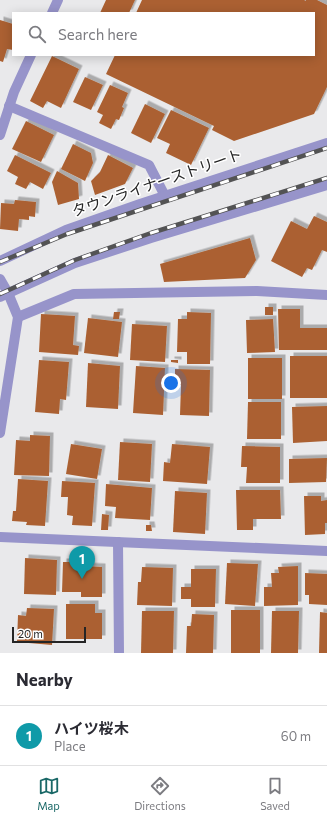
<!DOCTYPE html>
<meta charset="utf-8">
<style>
body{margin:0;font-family:Commissioner,"Noto Sans JP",sans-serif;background:#f7f7f7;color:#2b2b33}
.scale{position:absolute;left:12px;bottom:10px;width:74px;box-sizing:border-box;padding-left:4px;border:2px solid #252525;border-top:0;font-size:11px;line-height:14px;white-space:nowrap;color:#252525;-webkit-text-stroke:3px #fff;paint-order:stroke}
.you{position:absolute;left:171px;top:383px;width:14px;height:14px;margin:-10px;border:3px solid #fff;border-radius:50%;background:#1a73e8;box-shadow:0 0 0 6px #1a73e833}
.badge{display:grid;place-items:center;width:26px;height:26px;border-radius:50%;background:#1a6867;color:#fff;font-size:13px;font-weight:700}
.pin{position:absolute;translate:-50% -33px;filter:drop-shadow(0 1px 2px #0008)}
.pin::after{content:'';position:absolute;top:21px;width:14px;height:12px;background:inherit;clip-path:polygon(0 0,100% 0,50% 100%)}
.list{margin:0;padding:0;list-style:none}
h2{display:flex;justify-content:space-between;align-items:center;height:52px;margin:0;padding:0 16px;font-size:17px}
h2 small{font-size:13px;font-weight:400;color:#7c7c81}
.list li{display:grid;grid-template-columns:26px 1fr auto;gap:12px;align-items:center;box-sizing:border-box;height:60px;padding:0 16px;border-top:1px solid #e1e1e2}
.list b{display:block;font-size:15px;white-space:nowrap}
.list p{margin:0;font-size:13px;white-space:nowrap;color:#7c7c81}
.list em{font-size:13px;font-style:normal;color:#7c7c81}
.icon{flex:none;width:22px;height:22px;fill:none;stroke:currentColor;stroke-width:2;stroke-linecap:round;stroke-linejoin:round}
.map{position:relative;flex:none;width:327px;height:653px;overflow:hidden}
.search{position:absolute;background:#fff;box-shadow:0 2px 10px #0003;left:12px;right:12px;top:12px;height:44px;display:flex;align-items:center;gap:10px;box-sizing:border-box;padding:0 14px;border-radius:0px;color:#7c7c81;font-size:15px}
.sheet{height:112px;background:#fff}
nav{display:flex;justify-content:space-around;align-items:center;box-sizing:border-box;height:56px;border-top:1px solid #e1e1e2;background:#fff;font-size:11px;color:#7c7c81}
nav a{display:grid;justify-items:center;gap:2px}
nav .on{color:#1a6867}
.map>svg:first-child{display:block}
</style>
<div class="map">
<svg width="327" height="653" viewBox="0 0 327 653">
<defs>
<filter id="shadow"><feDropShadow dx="3.5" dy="-3.5" stdDeviation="0" flood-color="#0004"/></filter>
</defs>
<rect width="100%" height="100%" fill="#e9e9eb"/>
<g fill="#ab6132" filter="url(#shadow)">
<polygon points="106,0 135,0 129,13 100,13"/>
<polygon points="142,0 304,0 306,1 306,0 317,0 327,5 327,87 314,114 234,141 212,130 214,126 106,74 115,55 314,55 314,13 136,13"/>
<polygon points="0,20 13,24 13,50 7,49 3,62 0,61"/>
<polygon points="52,56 79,69 61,108 47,101 43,108 30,101"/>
<polygon points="85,77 103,85 91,110 73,102"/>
<polygon points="110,85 128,93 122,107 124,108 119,120 116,119 111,129 99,123 103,115 97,112"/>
<polygon points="145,104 165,114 151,143 131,133"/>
<polygon points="171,110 209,128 191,165 166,153 170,144 157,138"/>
<polygon points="26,121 54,135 41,162 12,149"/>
<polygon points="73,144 91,153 93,163 85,181 61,169"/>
<polygon points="15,155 51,173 43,189 30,182 26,189 15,184 18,177 7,171"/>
<polygon points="108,155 133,168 125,184 95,195 91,181 100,172"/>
<polygon points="57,171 78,183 79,199 58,205 52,182"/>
<polygon points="15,200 36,202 35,217 29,216 29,220 19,219 18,231 0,229 1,203 14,204"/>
<polygon points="314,216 327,222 327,252 322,250 312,270 307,268 302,277 271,261 291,221 307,229"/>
<polygon points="250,238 256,260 245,278 164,282 160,264"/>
<rect x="265" y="307" width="8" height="8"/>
<polygon points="278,309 300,309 300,328 327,328 327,350 279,350"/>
<polygon points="114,312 120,312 119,319 113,319"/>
<polygon points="187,312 211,313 210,364 187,364 187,352 177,352 178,319 187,319"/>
<polygon points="41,314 75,316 73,345 79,346 78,355 39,352"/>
<polygon points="88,318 122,322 118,357 84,353"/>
<polygon points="273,319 275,352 247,353 246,320"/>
<polygon points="132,324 167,326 165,362 130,360"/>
<rect x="290" y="356" width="37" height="42"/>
<rect x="248" y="358" width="34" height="41"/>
<polygon points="39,360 69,362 66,400 60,399 59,414 35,412"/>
<polygon points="171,360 178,360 178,363 171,362"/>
<polygon points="88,363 120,366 118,409 86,407"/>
<polygon points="136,366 165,368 163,415 133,413"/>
<polygon points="175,369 210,370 209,416 180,415 181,385 175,385"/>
<polygon points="248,402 281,402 281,439 247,439"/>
<polygon points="327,406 327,441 293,443 292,407"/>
<polygon points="30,435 50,436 49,476 14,475 16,440 30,441"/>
<polygon points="120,442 152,444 150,482 118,480"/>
<polygon points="71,444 102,449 97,479 66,474"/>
<polygon points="172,444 210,447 207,484 163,481 164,462 170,463"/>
<polygon points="242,446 280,447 280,483 246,483 247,467 241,467"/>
<polygon points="327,458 326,482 289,483 289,459"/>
<polygon points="18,479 48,481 45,526 26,525 27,522 12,521 13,511 16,511"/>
<polygon points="62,481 95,483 92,526 72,525 73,516 67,515 68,497 61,497"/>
<polygon points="106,484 152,488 150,520 115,518 116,507 105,506"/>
<polygon points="236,490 280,490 281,519 253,519 253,530 237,530"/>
<polygon points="175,491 207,493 205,534 173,532"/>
<polygon points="304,496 321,496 321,501 327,500 327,523 325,523 325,534 305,535"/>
<polygon points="102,514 109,515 108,530 101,530"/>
<polygon points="146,525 151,525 152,531 146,531"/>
<polygon points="25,558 57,560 56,595 24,594"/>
<polygon points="63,562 84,562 84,566 102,567 102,597 81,597 81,592 62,592"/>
<polygon points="227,563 258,564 255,606 225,604"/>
<polygon points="298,566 298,605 264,606 264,587 272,587 271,573 279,573 278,567"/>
<polygon points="142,567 173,568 172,606 137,605 138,582 141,582"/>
<polygon points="191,569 216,569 215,607 191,607 191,599 181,599 181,587 191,587"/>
<polygon points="305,573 327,574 327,605 309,604 309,595 305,595"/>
<polygon points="66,604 95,604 95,613 102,613 102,639 66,639"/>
<polygon points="27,608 54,609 52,645 17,642 18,615 26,616"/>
<rect x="231" y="610" width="29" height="43"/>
<polygon points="142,611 174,611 173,653 141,653"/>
<polygon points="272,611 299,611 298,653 271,653"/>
<polygon points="320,612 327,613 327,653 319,653"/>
<polygon points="192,614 214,615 213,653 186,653 187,626 191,626"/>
</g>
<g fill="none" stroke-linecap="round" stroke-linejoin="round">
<g stroke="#9794ca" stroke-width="10">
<polyline points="52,13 58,0"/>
<polyline points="9,106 149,165 165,196"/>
<polyline points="0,135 14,92 31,55"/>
<polyline points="0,261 66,230 140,204 327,143"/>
<polyline points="0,279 8,293 18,317 0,433"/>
<polyline points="0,297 75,263 151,238 327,185"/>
<polyline points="18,317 74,294 257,291 327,295"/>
<polyline points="0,537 327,551"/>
<polyline points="118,542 119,653"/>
</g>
<g stroke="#535354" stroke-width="4.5">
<g id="rail">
<polyline points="0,262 67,234 327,148"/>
<polyline points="0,294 75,260 151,233 327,178"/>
</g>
</g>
<use href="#rail" stroke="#fff" stroke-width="3" stroke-dasharray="9" stroke-linecap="butt"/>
</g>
<g text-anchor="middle" stroke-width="3" stroke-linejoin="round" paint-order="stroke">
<g font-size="15" fill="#252525" stroke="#fff">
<text transform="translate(157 183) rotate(-19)" y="5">タウンライナーストリート</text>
</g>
</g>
</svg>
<div class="scale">20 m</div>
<div class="you"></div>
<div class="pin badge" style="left:82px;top:579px;background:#0f9aa8">1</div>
<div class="search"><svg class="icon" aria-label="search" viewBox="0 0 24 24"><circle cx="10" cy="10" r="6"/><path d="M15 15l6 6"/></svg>Search here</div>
</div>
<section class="sheet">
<h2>Nearby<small></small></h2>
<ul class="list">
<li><span class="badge" style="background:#0f9aa8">1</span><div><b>ハイツ桜木</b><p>Place</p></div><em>60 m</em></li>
</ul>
</section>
<nav>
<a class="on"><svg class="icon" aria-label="map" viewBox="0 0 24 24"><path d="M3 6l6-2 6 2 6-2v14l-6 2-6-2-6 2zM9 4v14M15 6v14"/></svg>Map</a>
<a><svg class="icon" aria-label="directions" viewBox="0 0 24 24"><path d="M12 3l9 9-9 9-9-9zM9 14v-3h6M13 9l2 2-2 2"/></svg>Directions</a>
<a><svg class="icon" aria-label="saved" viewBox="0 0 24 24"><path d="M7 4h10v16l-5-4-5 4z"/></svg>Saved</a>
</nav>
